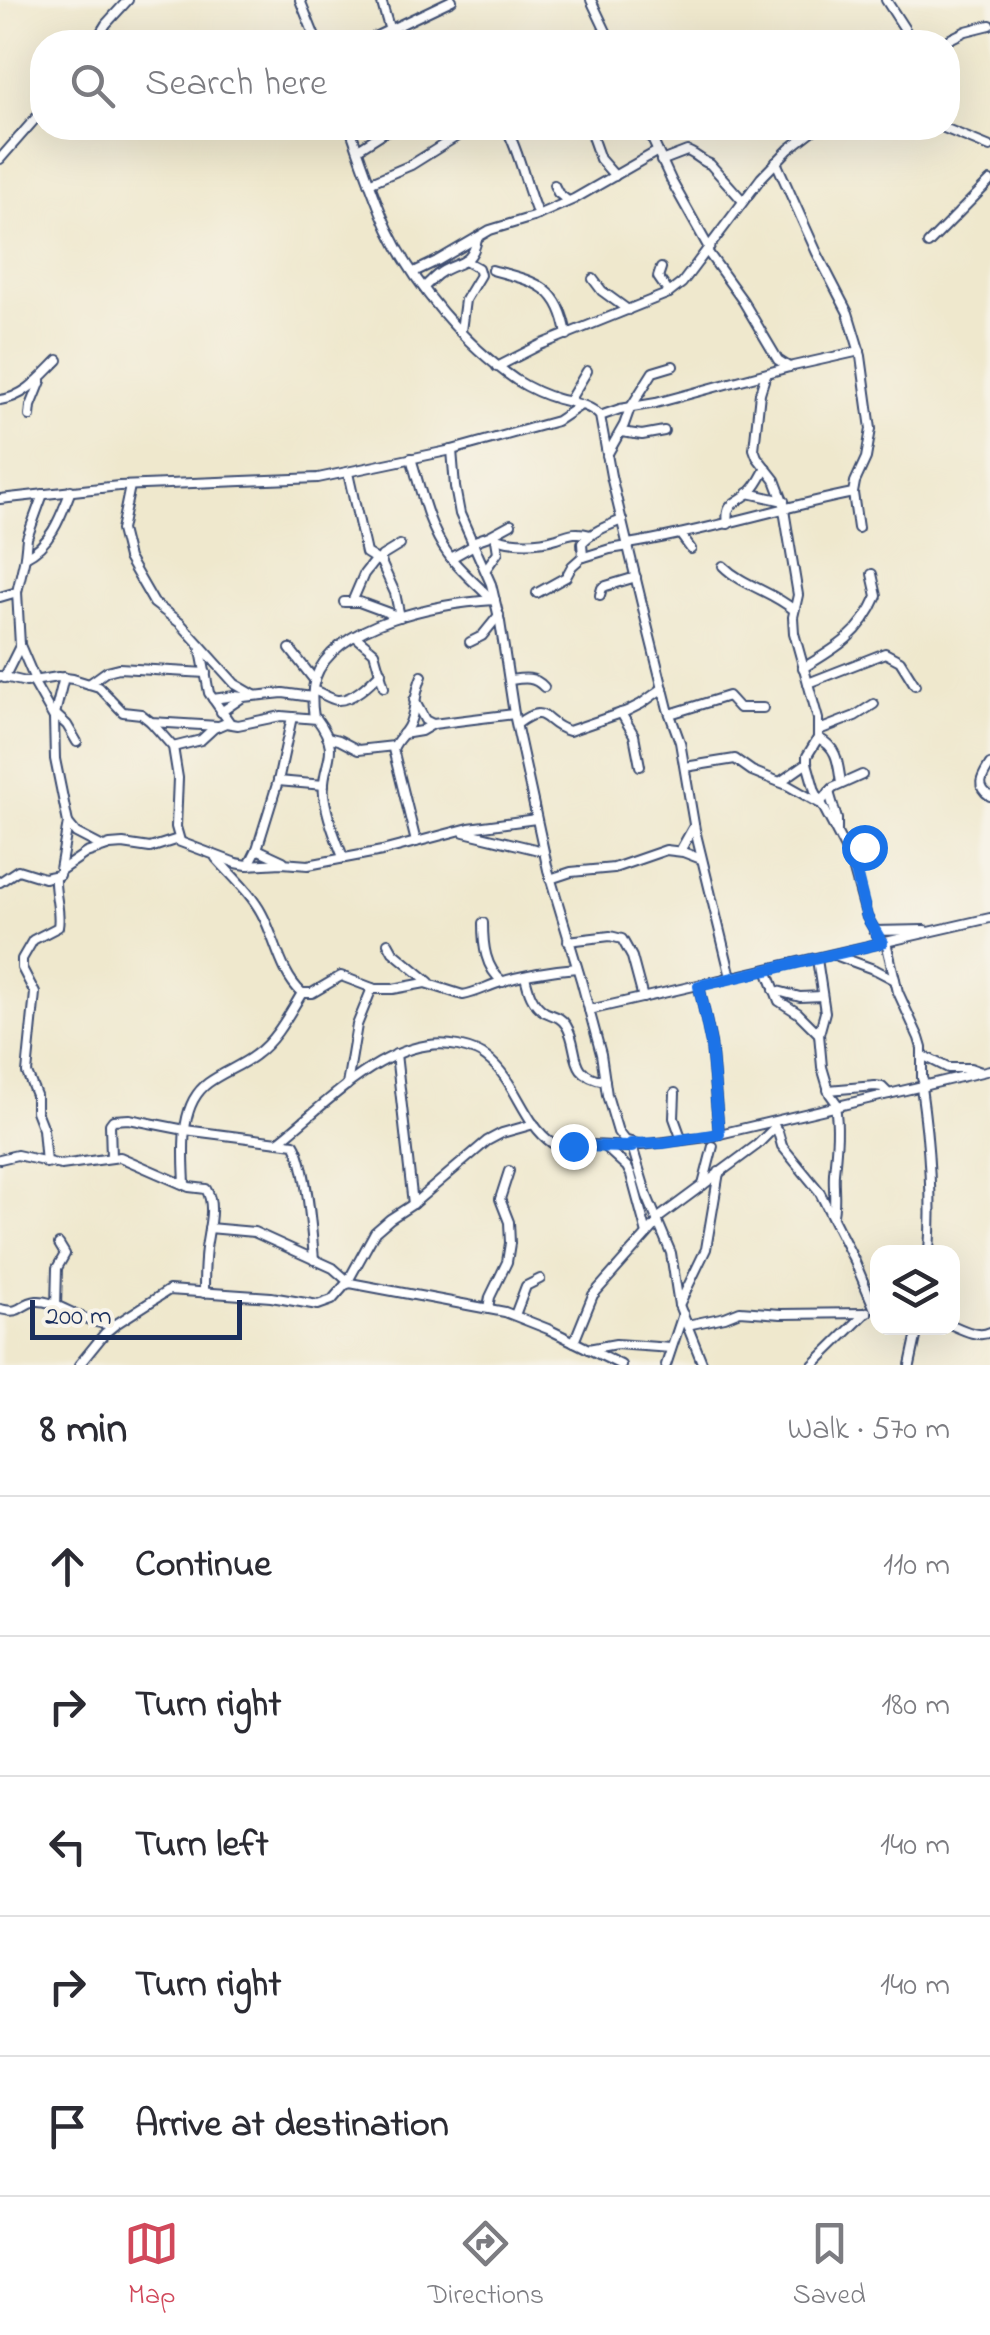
<!DOCTYPE html>
<meta charset="utf-8">
<style>
body{margin:0;font-family:"Indie Flower",sans-serif;background:#f2f2f3;color:#2b2b33}
.controls{position:absolute;right:30px;bottom:30px;display:grid;overflow:hidden;border-radius:20px;box-shadow:0 10px 40px #0002}
.controls button{width:90px;height:90px;display:grid;place-items:center;padding:0;border:0;border-bottom:2px solid #e1e1e2;background:#fff;color:#2b2b33;font:50px sans-serif}
.scale{position:absolute;left:30px;bottom:25px;width:212px;box-sizing:border-box;padding-left:10px;border:5px solid #1b2f5e;border-top:0;font-size:28px;line-height:35px;white-space:nowrap;color:#1b2f5e;-webkit-text-stroke:8px #f7f3e8;paint-order:stroke}
.stop{position:absolute;width:30px;height:30px;margin:-22px;border:8px solid #1a73e8;border-radius:50%;background:#fff}
.stop.end{background:#1a73e8;border-color:#fff;box-shadow:0 2px 10px #0008}
.list{margin:0;padding:0;list-style:none}
h2{display:flex;justify-content:space-between;align-items:center;height:130px;margin:0;padding:0 40px;font-size:42px}
h2 small{font-size:32px;font-weight:400;color:#7c7c81}
.list li{display:grid;grid-template-columns:65px 1fr auto;gap:30px;align-items:center;box-sizing:border-box;height:140px;padding:0 40px;border-top:2px solid #e1e1e2}
.list b{display:block;font-size:38px;white-space:nowrap}
.list em{font-size:32px;font-style:normal;color:#7c7c81}
.icon{flex:none;width:55px;height:55px;fill:none;stroke:currentColor;stroke-width:2;stroke-linecap:round;stroke-linejoin:round}
.map{position:relative;flex:none;width:990px;height:1365px;overflow:hidden}
.search{position:absolute;background:#fff;box-shadow:0 10px 40px #0002;left:30px;right:30px;top:30px;height:110px;display:flex;align-items:center;gap:25px;box-sizing:border-box;padding:0 35px;border-radius:40px;color:#7c7c81;font-size:38px}
.sheet{height:830px;background:#fff}
nav{display:flex;justify-content:space-around;align-items:center;box-sizing:border-box;height:140px;border-top:2px solid #e1e1e2;background:#fff;font-size:28px;color:#7c7c81}
nav a{display:grid;justify-items:center;gap:5px}
nav .on{color:#d1495b}
.map>svg:first-child{display:block}
</style>
<div class="map">
<svg width="990" height="1365" viewBox="0 0 990 1365">
<rect width="100%" height="100%" fill="#f7f3e8"/>
<filter id="ink" filterUnits="userSpaceOnUse"><feTurbulence type="fractalNoise" baseFrequency=".01" numOctaves="2"/><feDisplacementMap in="SourceGraphic" scale="20" xChannelSelector="R" yChannelSelector="G"/><feConvolveMatrix kernelMatrix="1 2 1 2 8 2 1 2 1" color-interpolation-filters="sRGB"/></filter>
<filter id="wash" filterUnits="userSpaceOnUse"><feTurbulence type="fractalNoise" baseFrequency=".0048" numOctaves="4" result="noise"/><feDisplacementMap in="SourceGraphic" scale="40" xChannelSelector="R" yChannelSelector="G"/><feGaussianBlur stdDeviation="2.25" result="paint"/><feColorMatrix in="noise" values="0 0 0 0 0 0 0 0 0 0 0 0 0 0 0 0 0 1.4 0 .05"/><feComposite in="paint" operator="in"/></filter>
<g filter="url(#wash)">
<rect width="100%" height="100%" fill="#efe8cd"/>
</g>
<g filter="url(#ink)">
<g fill="none" stroke-linecap="round" stroke-linejoin="round">
<g stroke="#3b4b6f" stroke-width="12">
<g id="minor">
<polyline points="300,0 317,42"/>
<polyline points="381,0 390,31"/>
<polyline points="591,0 611,42"/>
<polyline points="886,0 913,42"/>
<polyline points="95,42 106,24 128,0"/>
<polyline points="364,42 452,0"/>
<polyline points="944,42 966,31 990,25"/>
<path d="M 350,128 C 362,162 373,196 388,229 C 415,286 464,344 516,380 C 529,388 544,395 558,399 C 573,403 589,404 600,416 L 611,476 L 648,629 L 668,709 L 680,742 L 695,830 L 731,977"/>
<path d="M 506,128 C 521,155 525,186 538,215"/>
<polyline points="576,128 578,130"/>
<polyline points="589,128 600,159 615,176"/>
<polyline points="647,128 672,182 709,248"/>
<polyline points="944,128 990,147"/>
<polyline points="358,149 391,128"/>
<polyline points="0,159 42,111"/>
<path d="M 661,161 L 687,151 C 696,154 701,161 710,164 L 743,201"/>
<polyline points="776,162 817,253 848,313 861,356 871,429 866,458 855,482 853,493 858,528"/>
<polyline points="369,183 411,165 470,128"/>
<polyline points="554,185 558,193 568,201"/>
<polyline points="928,244 990,181"/>
<polyline points="707,251 743,301 778,360 789,367"/>
<polyline points="661,268 658,277 669,293"/>
<path d="M 492,270 C 536,282 559,285 567,335"/>
<polyline points="414,272 437,261 490,230 533,217 574,199 656,152"/>
<polyline points="593,279 602,291 628,310"/>
<path d="M 424,287 C 429,283 432,279 437,275 C 455,260 472,269 477,238"/>
<polyline points="461,331 465,300 480,275 478,268 465,261"/>
<polyline points="497,367 540,345 669,293 682,283 761,178 789,149 816,128"/>
<polyline points="766,374 760,393 754,449 757,457 775,480 786,509"/>
<path d="M 0,400 C 25,397 41,377 58,360"/>
<polyline points="569,401 587,371"/>
<polyline points="631,407 653,372 673,366"/>
<polyline points="30,416 31,406 41,381"/>
<polyline points="600,416 620,409 656,403 793,366 860,351"/>
<polyline points="621,432 642,435 664,431"/>
<polyline points="452,450 455,487 460,514 491,584 500,622 514,714 548,870 581,980 601,1054 607,1095 618,1132 624,1140 641,1145 707,1137 990,1070"/>
<polyline points="607,455 624,425 630,408"/>
<path d="M 411,458 C 421,490 428,527 448,554 C 460,571 478,585 492,600"/>
<polyline points="348,473 366,553 382,563"/>
<polyline points="130,486 121,530 128,558 154,603 180,623 200,645 209,693 230,723"/>
<polyline points="748,493 784,501"/>
<polyline points="0,499 119,486 318,478 452,450 528,429 557,421 581,405"/>
<polyline points="784,510 798,595 793,617 794,633 818,719 818,738 807,756 807,763 815,791 851,860 867,917 882,943"/>
<path d="M 728,524 C 724,500 739,504 752,490 C 758,484 762,475 766,468"/>
<polyline points="680,534 691,549"/>
<path d="M 496,538 C 514,544 538,544 557,538 C 571,533 576,531 591,535"/>
<polyline points="472,542 489,536 511,524"/>
<path d="M 628,544 C 704,532 777,508 853,493"/>
<polyline points="400,545 382,556 380,560 395,593 400,617"/>
<path d="M 25,557 C 51,545 61,516 71,490"/>
<path d="M 583,557 L 582,543 C 593,531 607,526 622,520"/>
<polyline points="451,558 474,545"/>
<path d="M 723,566 C 743,586 772,591 794,610"/>
<polyline points="486,569 498,552 495,534"/>
<polyline points="537,593 566,577 572,566 581,558 610,549 629,546"/>
<polyline points="600,595 602,588 606,586 636,577"/>
<polyline points="0,597 17,592"/>
<polyline points="344,602 359,602 397,616"/>
<polyline points="352,602 364,574 375,560"/>
<polyline points="355,636 374,652 384,687"/>
<polyline points="470,642 482,636 499,615"/>
<polyline points="200,645 235,684 254,695"/>
<polyline points="290,649 315,681"/>
<path d="M 803,668 C 837,648 861,634 877,596 L 872,574"/>
<polyline points="0,676 26,682 58,677 73,679 99,687 123,712 141,714 151,722 218,726"/>
<polyline points="4,678 20,646"/>
<polyline points="35,680 20,645 17,592 25,557 27,538 43,494"/>
<path d="M 510,680 C 524,678 534,676 544,687"/>
<polyline points="33,681 54,718 55,759 68,823 76,833 103,847"/>
<polyline points="808,683 885,653 900,661 915,685"/>
<polyline points="89,684 107,671 119,668 206,673"/>
<path d="M 313,690 C 320,692 330,699 337,700 C 353,701 371,682 381,672"/>
<polyline points="213,699 234,696 243,697"/>
<polyline points="414,700 425,720 433,724"/>
<polyline points="221,712 243,697 283,693 312,697"/>
<polyline points="621,713 634,735 640,766"/>
<polyline points="55,714 67,725 77,742"/>
<polyline points="670,714 728,696 739,708 763,708"/>
<polyline points="54,718 64,677"/>
<path d="M 314,718 C 312,705 311,692 315,679 C 335,621 443,603 495,600"/>
<polyline points="151,722 173,747 178,778 176,827 180,841"/>
<path d="M 517,724 C 548,701 542,724 569,731 L 627,711 L 641,704 L 663,688"/>
<polyline points="819,730 855,716 874,704"/>
<polyline points="403,734 421,731 433,724 514,714"/>
<polyline points="327,737 339,740 358,750 394,746"/>
<path d="M 818,738 C 838,747 838,764 841,783"/>
<path d="M 173,747 L 201,740 L 214,728 L 226,723 L 238,725 L 281,716 L 317,719 C 344,755 320,762 324,795 C 327,817 335,837 343,857"/>
<path d="M 990,764 C 982,777 975,786 990,796"/>
<polyline points="685,767 735,759 752,771 787,785 819,803"/>
<polyline points="278,781 324,785"/>
<polyline points="780,782 807,763"/>
<polyline points="829,792 837,819 837,831"/>
<polyline points="821,802 833,788 862,775"/>
<polyline points="464,832 543,851"/>
<path d="M 416,842 L 393,749 C 397,739 403,736 408,727 C 416,713 414,693 422,676"/>
<polyline points="257,849 283,861"/>
<polyline points="680,851 694,826"/>
<polyline points="847,853 876,844"/>
<path d="M 216,858 C 232,876 251,893 262,914 C 276,940 280,973 302,993 L 312,993 L 341,976 L 375,989 L 393,989 L 425,983 L 463,995 C 475,993 484,988 495,984 C 521,975 550,970 577,968"/>
<polyline points="249,865 257,849 278,781 292,717"/>
<polyline points="61,870 86,853 110,845 123,844 150,848 175,840 236,863 247,865 282,863 308,865 382,851 469,828 536,819"/>
<polyline points="550,879 571,872 614,868 666,850 683,852 701,859"/>
<polyline points="0,882 18,870 44,878 59,875 68,823"/>
<path d="M 483,923 C 483,945 485,968 503,982"/>
<polyline points="874,931 925,930"/>
<polyline points="568,941 610,936 622,939 632,957 643,998"/>
<polyline points="886,942 898,992 919,1038 922,1048 922,1078 925,1086"/>
<polyline points="388,943 393,952 429,982"/>
<polyline points="835,955 876,970 895,980"/>
<polyline points="817,959 825,1012 819,1034 822,1067 830,1094 838,1105"/>
<polyline points="767,970 779,1001 798,1013 819,1034"/>
<path d="M 525,976 C 528,990 532,1004 545,1012 C 553,1016 560,1016 566,1025 C 581,1049 566,1075 605,1081"/>
<polyline points="699,986 711,1043 719,1134"/>
<polyline points="774,990 800,997 822,996"/>
<polyline points="589,1010 990,918"/>
<polyline points="396,1054 413,1204"/>
<polyline points="922,1055 948,1068 970,1068 981,1072"/>
<polyline points="347,1085 357,1025 372,988"/>
<path d="M 921,1087 C 929,1142 933,1197 929,1252"/>
<polyline points="828,1090 875,1086 882,1087 889,1094"/>
<polyline points="675,1093 674,1118 682,1140"/>
<polyline points="774,1128 778,1132 782,1146 819,1191 855,1262 874,1307"/>
<path d="M 279,1141 C 327,1104 391,1032 458,1046 C 467,1048 479,1051 487,1058 C 516,1080 523,1123 552,1143 L 632,1147"/>
<polyline points="631,1143 647,1196 671,1253 679,1305 703,1365"/>
<polyline points="605,1147 627,1167 631,1175 647,1234"/>
<path d="M 111,1157 L 110,1124 L 113,1120 L 129,1119 L 185,1130 L 294,1144 C 307,1165 312,1234 314,1260"/>
<path d="M 0,1159 L 17,1155 L 61,1165 L 120,1157 L 189,1187 L 206,1189 C 218,1208 205,1238 205,1260 C 204,1271 204,1282 204,1293"/>
<path d="M 46,1163 L 43,1129 L 36,1111 L 36,1095 L 27,1073 L 35,993 L 22,968 L 22,959 L 33,940 L 58,927 C 61,911 54,894 55,877"/>
<path d="M 185,1185 C 184,1153 178,1105 208,1083 C 223,1072 241,1066 255,1055 C 276,1040 289,1014 302,993"/>
<polyline points="703,1185 713,1146"/>
<path d="M 833,1215 C 836,1200 833,1187 834,1173 C 836,1151 839,1128 835,1106"/>
<polyline points="657,1219 757,1145 775,1127"/>
<polyline points="209,1228 254,1232 333,1268 350,1283"/>
<polyline points="348,1281 375,1232 390,1219 413,1204 487,1141 502,1133 534,1124"/>
<polyline points="679,1305 706,1249 719,1172"/>
<polyline points="56,1307 57,1268 65,1254 59,1244"/>
<polyline points="488,1308 490,1297 507,1262 510,1243 509,1222 500,1199 509,1171"/>
<path d="M 0,1309 C 24,1315 19,1303 37,1301 C 55,1299 86,1326 113,1324"/>
<polyline points="515,1315 526,1286 540,1279"/>
<polyline points="687,1325 725,1317 740,1311 781,1314 867,1313"/>
<path d="M 952,1325 C 963,1330 979,1338 990,1332"/>
<polyline points="574,1342 593,1295 658,1222"/>
<polyline points="588,1349 616,1344 671,1348"/>
<polyline points="79,1365 105,1333 116,1324 169,1290 271,1297 318,1305 332,1300 345,1285 350,1283 505,1312 548,1329 621,1365"/>
<polyline points="666,1365 683,1314"/>
<polyline points="813,1365 867,1312"/>
<polyline points="910,1365 918,1328"/>
</g>
</g>
<use href="#minor" stroke="#fff" stroke-width="8"/>
</g>
</g>
<g fill="none" stroke-linecap="round" stroke-linejoin="round" filter="url(#ink)">
<polyline stroke="#1a73e8" stroke-width="12" points="573,1146 632,1147 631,1144 663,1143 719,1134 711,1044 699,986 882,943 867,917 856,872 848,854 864,847"/>
</g>
</svg>
<div class="controls">
<button><svg class="icon" aria-label="layers" viewBox="0 0 24 24"><path d="M12 4l9 5-9 5-9-5zM3 14l9 5 9-5"/></svg></button>
</div>
<div class="scale">200 m</div>
<div class="stop" style="left:864px;top:847px"></div>
<div class="stop end" style="left:573px;top:1146px"></div>
<div class="search"><svg class="icon" aria-label="search" viewBox="0 0 24 24"><circle cx="10" cy="10" r="6"/><path d="M15 15l6 6"/></svg>Search here</div>
</div>
<section class="sheet">
<h2>8 min<small>Walk · 570 m</small></h2>
<ul class="list">
<li><svg class="icon" aria-label="ahead" viewBox="0 0 24 24"><path d="M12 20V5M6 11l6-6 6 6"/></svg><div><b>Continue</b></div><em>110 m</em></li>
<li><svg class="icon" aria-label="right" viewBox="0 0 24 24"><path d="M7 20v-9h11M14 6l5 5-5 5"/></svg><div><b>Turn right</b></div><em>180 m</em></li>
<li><svg class="icon" aria-label="left" viewBox="0 0 24 24"><path d="M17 20v-9H6M10 6l-5 5 5 5"/></svg><div><b>Turn left</b></div><em>140 m</em></li>
<li><svg class="icon" aria-label="right" viewBox="0 0 24 24"><path d="M7 20v-9h11M14 6l5 5-5 5"/></svg><div><b>Turn right</b></div><em>140 m</em></li>
<li><svg class="icon" aria-label="arrive" viewBox="0 0 24 24"><path d="M6 21V4h12l-3 4 3 4H6"/></svg><div><b>Arrive at destination</b></div></li>
</ul>
</section>
<nav>
<a class="on"><svg class="icon" aria-label="map" viewBox="0 0 24 24"><path d="M3 6l6-2 6 2 6-2v14l-6 2-6-2-6 2zM9 4v14M15 6v14"/></svg>Map</a>
<a><svg class="icon" aria-label="directions" viewBox="0 0 24 24"><path d="M12 3l9 9-9 9-9-9zM9 14v-3h6M13 9l2 2-2 2"/></svg>Directions</a>
<a><svg class="icon" aria-label="saved" viewBox="0 0 24 24"><path d="M7 4h10v16l-5-4-5 4z"/></svg>Saved</a>
</nav>
